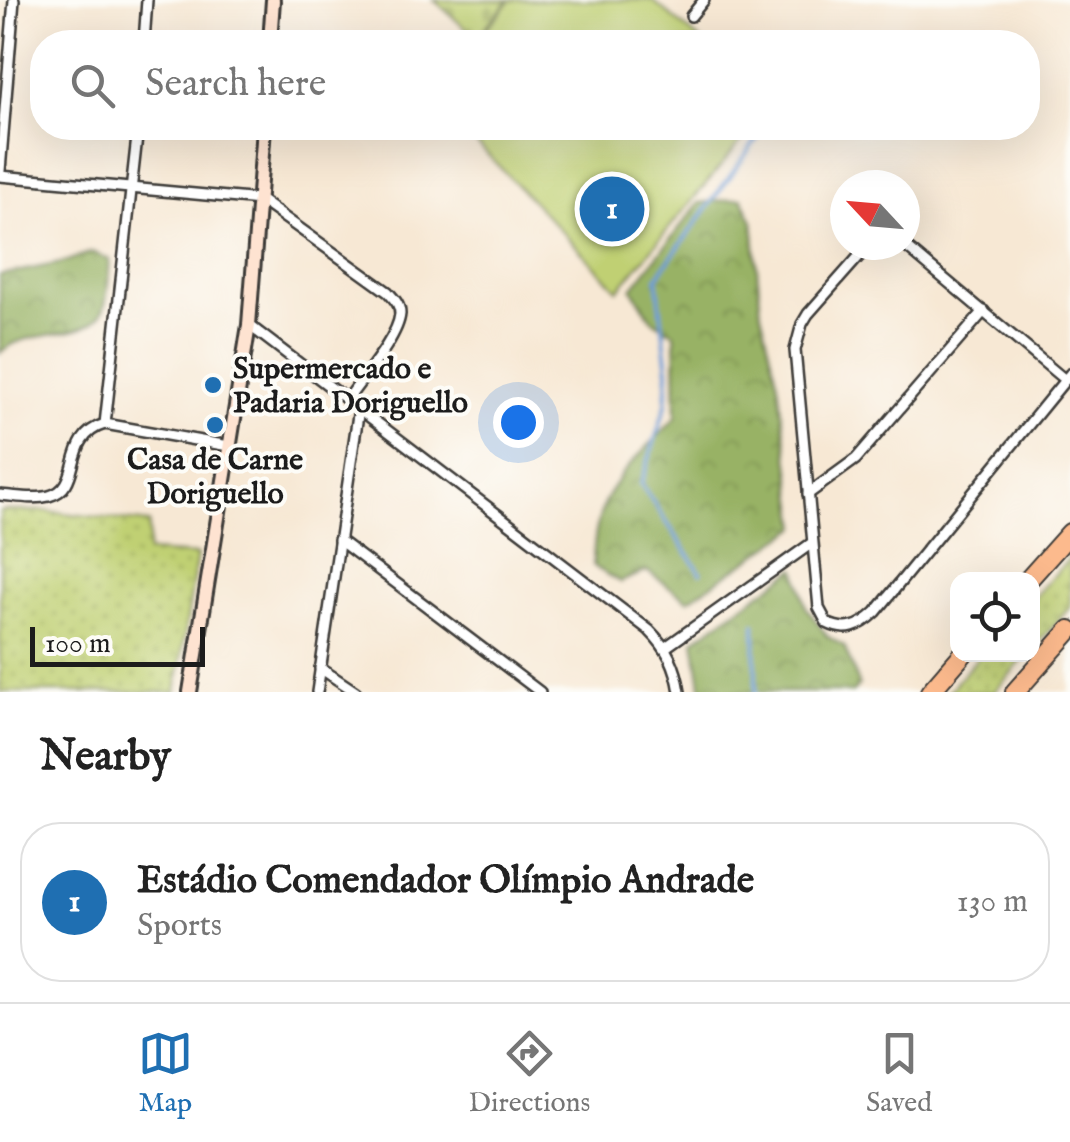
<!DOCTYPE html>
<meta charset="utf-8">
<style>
body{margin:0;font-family:"IM FELL English",serif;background:#f2f2f2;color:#222}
.controls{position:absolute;right:30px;bottom:30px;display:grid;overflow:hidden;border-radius:20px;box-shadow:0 10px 40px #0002}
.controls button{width:90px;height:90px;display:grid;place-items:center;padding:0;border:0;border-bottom:2px solid #e0e0e0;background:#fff;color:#222;font:50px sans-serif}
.compass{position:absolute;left:830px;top:170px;width:90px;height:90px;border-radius:50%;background:#fff;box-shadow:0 10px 40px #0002;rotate:296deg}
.scale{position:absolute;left:30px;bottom:25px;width:175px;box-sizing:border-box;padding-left:10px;border:5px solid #1c1c1c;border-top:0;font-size:28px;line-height:35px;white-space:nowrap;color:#1c1c1c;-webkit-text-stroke:8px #fdfcf7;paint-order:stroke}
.you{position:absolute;left:518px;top:422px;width:35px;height:35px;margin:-25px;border:8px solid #fff;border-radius:50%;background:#1a73e8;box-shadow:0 0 0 15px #1a73e833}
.badge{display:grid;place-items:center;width:65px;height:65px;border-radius:50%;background:#1f6fb2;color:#fff;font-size:32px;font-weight:700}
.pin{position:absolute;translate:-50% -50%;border:5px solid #fff;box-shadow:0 2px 10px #0006}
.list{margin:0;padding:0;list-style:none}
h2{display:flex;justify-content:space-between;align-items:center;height:130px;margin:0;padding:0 40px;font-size:42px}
h2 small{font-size:32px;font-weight:400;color:#767676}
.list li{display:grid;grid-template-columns:65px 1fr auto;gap:30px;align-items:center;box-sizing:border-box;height:160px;margin:0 20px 20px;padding:0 20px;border:2px solid #e0e0e0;border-radius:40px}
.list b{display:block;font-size:38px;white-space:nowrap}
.list p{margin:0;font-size:32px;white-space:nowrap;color:#767676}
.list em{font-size:32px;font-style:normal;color:#767676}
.icon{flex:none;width:55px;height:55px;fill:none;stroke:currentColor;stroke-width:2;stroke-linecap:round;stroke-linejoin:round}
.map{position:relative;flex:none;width:1070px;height:692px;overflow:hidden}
.search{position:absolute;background:#fff;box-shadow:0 10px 40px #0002;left:30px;right:30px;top:30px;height:110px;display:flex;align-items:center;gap:25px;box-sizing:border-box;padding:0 35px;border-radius:40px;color:#767676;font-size:38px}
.sheet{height:310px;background:#fff}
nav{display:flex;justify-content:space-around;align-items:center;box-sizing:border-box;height:140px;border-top:2px solid #e0e0e0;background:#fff;font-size:28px;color:#767676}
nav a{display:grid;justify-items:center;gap:5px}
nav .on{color:#1f6fb2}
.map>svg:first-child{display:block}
</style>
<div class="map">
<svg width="1070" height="692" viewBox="0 0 1070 692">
<defs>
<pattern id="grass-dots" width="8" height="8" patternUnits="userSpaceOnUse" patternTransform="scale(2.5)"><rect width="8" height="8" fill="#c0d073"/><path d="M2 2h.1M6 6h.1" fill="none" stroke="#a4b263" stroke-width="1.8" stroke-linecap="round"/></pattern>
<pattern id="forest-crowns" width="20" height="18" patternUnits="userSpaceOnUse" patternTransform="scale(2.5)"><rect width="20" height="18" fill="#98b265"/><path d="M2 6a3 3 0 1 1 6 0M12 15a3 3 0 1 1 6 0" fill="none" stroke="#829857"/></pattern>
<pattern id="cemetery-stones" width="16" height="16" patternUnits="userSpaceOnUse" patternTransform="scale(2.5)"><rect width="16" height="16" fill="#c0d073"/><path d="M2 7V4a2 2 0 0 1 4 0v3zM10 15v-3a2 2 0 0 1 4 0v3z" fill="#a4b263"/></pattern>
</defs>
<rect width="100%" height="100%" fill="#fdfcf7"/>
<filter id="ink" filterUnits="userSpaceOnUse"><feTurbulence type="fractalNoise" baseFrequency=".01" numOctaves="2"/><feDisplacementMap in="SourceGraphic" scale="20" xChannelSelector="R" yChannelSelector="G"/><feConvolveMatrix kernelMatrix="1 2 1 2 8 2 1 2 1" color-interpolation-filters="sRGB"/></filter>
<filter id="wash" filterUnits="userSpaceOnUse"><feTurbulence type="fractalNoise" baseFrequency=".0048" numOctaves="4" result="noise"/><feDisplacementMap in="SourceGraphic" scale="40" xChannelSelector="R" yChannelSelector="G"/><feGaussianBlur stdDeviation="2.25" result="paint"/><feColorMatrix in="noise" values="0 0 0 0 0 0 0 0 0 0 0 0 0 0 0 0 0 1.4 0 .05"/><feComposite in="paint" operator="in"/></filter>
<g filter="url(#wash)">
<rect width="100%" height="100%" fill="#f7e8d4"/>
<g fill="url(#grass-dots)" stroke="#6e7648" stroke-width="2.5">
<polygon points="0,511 46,511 149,523 148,552 197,555 176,692 0,692"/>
<polygon points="1070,557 1070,607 1033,649 1033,598"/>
<polygon points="981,654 1027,655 994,692 948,692"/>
</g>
<g fill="url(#forest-crowns)" stroke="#5a6740" stroke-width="2.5">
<path d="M 742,198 L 753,221 L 761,313 L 778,383 L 798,527 L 688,600 L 647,571 L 620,582 L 593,566 C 594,486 626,472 676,417 L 675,334 L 651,319 L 632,288 L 699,203 Z"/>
<path d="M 92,252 L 110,260 C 108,275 109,294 104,308 C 91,344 26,326 0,353 L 0,275 L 61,263 Z"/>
<polygon points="796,568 806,607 827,636 844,646 859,685 853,692 702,692 694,640"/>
</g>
<polygon fill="url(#cemetery-stones)" stroke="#6e7648" stroke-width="2.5" points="434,0 509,0 476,38"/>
<g fill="#c0d073" stroke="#6e7648" stroke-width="2.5">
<polygon points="511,0 652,0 702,42 475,42"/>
<polygon points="462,128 752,128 618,290"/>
</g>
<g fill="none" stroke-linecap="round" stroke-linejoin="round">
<g stroke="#6e9ed7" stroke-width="4">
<polyline points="701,573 641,484 666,405 668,371 657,277 765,128"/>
<polyline points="755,623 756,692"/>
</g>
</g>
</g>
<g filter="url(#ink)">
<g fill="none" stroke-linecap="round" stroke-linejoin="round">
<g stroke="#3d3b38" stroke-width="14">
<g id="street">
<polyline points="691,16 704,0"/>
<polyline points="144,42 147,0"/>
<polyline points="0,171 14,0"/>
<path d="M 0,176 L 260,200 L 388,292 C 394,299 400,304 400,314 C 398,338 362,378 348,399"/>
<path d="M 869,245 L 808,314 L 802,324 L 795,350 L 819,608 L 827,623 C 846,633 860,627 876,612 L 1070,374"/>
<polyline points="904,245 1065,380"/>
<path d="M 249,325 L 649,630 C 668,649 676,666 680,692"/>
<polyline points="105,424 138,128"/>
<polyline points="105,424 229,446"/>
<polyline points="808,494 856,459 984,311"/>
<path d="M 0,495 C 15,496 34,500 49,496 C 85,487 61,437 105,424"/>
<polyline points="339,540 540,692"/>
<polyline points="666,647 812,543"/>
<polyline points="320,668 356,692"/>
<polyline points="317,692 359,408"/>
</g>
</g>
<g stroke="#3d3b38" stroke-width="18">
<g id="secondary">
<polyline points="270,42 273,0"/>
<polyline points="190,692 249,325 264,128"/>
</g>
</g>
<g stroke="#3d3b38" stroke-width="22">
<g id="highway">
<polyline points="1028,580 1070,533"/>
<polyline points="930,692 963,654"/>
<polyline points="1015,692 1070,630"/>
</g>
</g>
<use href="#street" stroke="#fff" stroke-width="9"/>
<use href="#secondary" stroke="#fee3d1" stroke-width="12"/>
<use href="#highway" stroke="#fcba8d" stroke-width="18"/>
</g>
</g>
<g fill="#1f6fb2" stroke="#fdfcf7" stroke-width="4">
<circle cx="213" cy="385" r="10"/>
<circle cx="215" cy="425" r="10"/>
</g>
<g text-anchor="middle" stroke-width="8" stroke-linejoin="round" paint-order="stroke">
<g font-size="30" font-weight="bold" fill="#1c1c1c" stroke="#fdfcf7" text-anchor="start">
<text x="233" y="378">Supermercado e<tspan x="233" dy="34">Padaria Doriguello</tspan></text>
<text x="215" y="469" text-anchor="middle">Casa de Carne<tspan x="215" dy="34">Doriguello</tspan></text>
</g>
</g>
</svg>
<div class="controls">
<button><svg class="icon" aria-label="locate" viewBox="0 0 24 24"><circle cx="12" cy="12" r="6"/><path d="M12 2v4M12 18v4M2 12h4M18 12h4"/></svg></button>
</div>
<svg class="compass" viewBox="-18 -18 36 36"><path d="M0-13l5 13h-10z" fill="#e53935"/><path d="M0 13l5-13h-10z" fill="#767676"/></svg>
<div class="scale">100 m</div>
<div class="you"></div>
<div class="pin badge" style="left:612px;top:209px">1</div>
<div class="search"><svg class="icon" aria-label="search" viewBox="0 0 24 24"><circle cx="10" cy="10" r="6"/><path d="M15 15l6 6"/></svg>Search here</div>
</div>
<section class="sheet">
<h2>Nearby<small></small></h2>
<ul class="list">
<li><span class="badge">1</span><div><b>Estádio Comendador Olímpio Andrade</b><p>Sports</p></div><em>130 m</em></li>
</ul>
</section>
<nav>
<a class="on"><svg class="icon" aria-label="map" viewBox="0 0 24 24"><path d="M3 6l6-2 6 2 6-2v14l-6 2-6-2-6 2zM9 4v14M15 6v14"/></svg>Map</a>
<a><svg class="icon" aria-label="directions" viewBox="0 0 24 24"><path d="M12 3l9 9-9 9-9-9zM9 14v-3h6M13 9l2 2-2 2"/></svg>Directions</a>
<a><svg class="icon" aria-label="saved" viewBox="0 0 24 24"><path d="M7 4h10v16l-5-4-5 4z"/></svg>Saved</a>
</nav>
